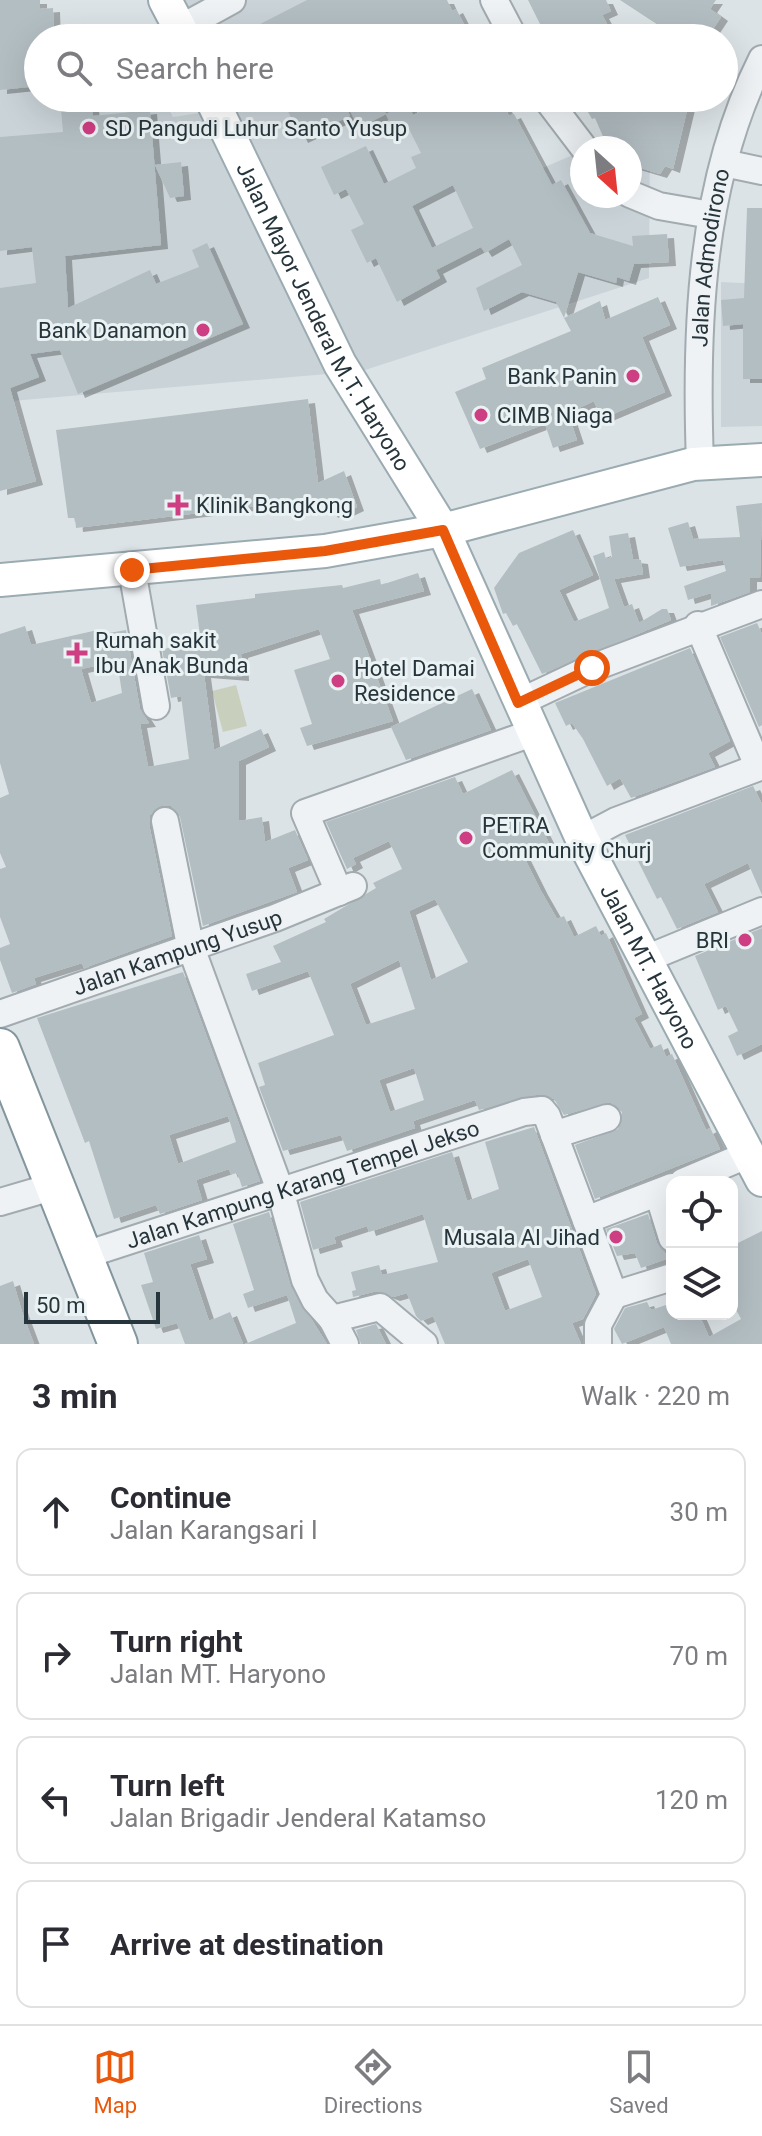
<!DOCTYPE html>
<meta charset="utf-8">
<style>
body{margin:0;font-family:Roboto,sans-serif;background:#f2f2f3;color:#2b2b33}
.controls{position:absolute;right:24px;bottom:24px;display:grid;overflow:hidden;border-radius:16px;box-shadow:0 8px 32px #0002}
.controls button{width:72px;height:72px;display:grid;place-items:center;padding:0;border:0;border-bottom:2px solid #e1e1e2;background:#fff;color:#2b2b33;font:40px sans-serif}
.compass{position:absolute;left:570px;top:136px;width:72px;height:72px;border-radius:50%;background:#fff;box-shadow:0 8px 32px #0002;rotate:153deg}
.scale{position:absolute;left:24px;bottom:20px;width:136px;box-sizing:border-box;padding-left:8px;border:4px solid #26353c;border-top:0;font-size:22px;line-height:28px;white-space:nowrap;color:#26353c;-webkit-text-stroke:6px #ebf2f4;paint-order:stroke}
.stop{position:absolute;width:24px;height:24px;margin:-18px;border:6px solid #ea580c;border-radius:50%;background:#fff}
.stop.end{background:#ea580c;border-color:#fff;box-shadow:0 2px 8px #0008}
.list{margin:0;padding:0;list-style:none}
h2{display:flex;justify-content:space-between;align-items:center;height:104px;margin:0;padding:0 32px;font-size:34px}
h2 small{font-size:26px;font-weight:400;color:#7c7c81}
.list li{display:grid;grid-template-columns:52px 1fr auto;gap:24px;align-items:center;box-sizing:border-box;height:128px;margin:0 16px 16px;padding:0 16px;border:2px solid #e1e1e2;border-radius:16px}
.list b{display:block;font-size:30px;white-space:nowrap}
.list p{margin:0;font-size:26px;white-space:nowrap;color:#7c7c81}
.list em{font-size:26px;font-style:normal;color:#7c7c81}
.icon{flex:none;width:44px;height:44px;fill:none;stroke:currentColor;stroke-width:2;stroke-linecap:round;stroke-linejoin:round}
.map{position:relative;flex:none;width:762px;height:1344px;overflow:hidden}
.search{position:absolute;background:#fff;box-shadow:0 8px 32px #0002;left:24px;right:24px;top:24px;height:88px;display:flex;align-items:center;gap:20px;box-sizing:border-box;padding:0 28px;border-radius:44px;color:#7c7c81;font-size:30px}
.sheet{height:680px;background:#fff}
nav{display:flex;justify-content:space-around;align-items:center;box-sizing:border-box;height:112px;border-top:2px solid #e1e1e2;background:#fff;font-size:22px;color:#7c7c81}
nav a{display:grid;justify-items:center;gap:4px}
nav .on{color:#ea580c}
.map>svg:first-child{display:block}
</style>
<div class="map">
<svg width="762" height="1344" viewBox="0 0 762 1344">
<defs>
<filter id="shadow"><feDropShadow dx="7" dy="4" stdDeviation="0" flood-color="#0004"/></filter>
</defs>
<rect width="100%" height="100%" fill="#dce3e6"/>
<g fill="#cad3d8">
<polygon points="172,0 367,0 387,38 189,38"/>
<polygon points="38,47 38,98 163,98 173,117 220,110 216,98 418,98 471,199 582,151 582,196 630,196 630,148 589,148 623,134 650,131 649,278 362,371 0,402 0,49"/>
<polygon points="721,282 762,284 762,426 721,427"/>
</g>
<polygon fill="#c8d0bd" points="236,685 247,726 223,732 212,691"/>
<g fill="#b3bec3" fill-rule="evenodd" filter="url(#shadow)">
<polygon points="0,0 40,0 40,9 53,8 54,38 38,38 38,86 0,90"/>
<polygon points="307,0 447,0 452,11 456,9 471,38 403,38 394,25 369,38 233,38"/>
<polygon points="528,0 606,0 611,11 602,15 615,38 547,38"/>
<polygon points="620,0 716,0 710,9 721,17 707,38 678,38"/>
<polygon points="60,98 91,98 93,116 150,110 161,245 65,256 68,308 150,270 156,284 199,267 192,250 207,243 243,324 78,394 60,350 30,354 39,377 10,388 36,481 0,491 0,288 36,283 32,247 0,251 0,137 63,132"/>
<polygon points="305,98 342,98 350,116 301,139 286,107"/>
<polygon points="356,98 377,98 386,114 359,128 346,103"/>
<path d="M 437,98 L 500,98 L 509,116 L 514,114 L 552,185 L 561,180 L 590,233 L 633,246 L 632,236 L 667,234 L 669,262 L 634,264 L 629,281 L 617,277 L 616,283 L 578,272 L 564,318 L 556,302 L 522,292 L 484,311 L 476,288 L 522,265 L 509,239 L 485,253 L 481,247 L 436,270 L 440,278 L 397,302 L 376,258 L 367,263 L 351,230 L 364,224 L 346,189 L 334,195 L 321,167 L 366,146 L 384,184 L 416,168 L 411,157 L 421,153 L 405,121 L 392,127 L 386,114 L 408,104 L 413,115 L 439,102 ZM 453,185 L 473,228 L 432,248 L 412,206 Z"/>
<polygon points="580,98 690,98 673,169 665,166 660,174 630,165 630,148 608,148 595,118 592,119"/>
<polygon points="181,162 184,196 170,198 155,165"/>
<polygon points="747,208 762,208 762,379 743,379 743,324 723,326 721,300 744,298"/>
<polygon points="658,297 670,325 642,337 665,392 601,419 594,401 568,413 577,440 553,448 545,424 480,449 455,392 486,379 482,368 571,331 564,318 600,301 605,320"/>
<polygon points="308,399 318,483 344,471 357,507 338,516 336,512 331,514 322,498 76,528 75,518 68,518 56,430"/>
<polygon points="762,503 760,578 750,578 750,592 711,606 711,593 688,600 684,586 726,571 723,560 680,567 668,528 688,522 693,539 740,537 736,506"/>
<polygon points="573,530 593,575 559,590 574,622 609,608 593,556 604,552 606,559 612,557 609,536 628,533 633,559 641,560 643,574 614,579 624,607 632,604 639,623 662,609 667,609 671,620 542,674 517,624 513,626 506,613 503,614 494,588 519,553"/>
<path d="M 418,573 L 424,591 L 352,610 L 393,721 L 307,746 L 300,728 L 312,724 L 294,670 L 330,659 L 319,629 L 241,654 L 242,677 L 204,674 L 214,750 L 261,729 L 269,747 L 239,761 L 239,821 L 262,817 L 265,842 L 295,830 L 308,860 L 288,868 L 297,892 L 203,926 L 180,817 L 171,806 L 161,806 L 150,815 L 149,824 L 172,936 L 84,968 L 82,963 L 34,978 L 36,984 L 12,993 L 0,960 L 0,948 L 10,944 L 0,917 L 0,869 L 6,867 L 0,853 L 0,798 L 9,794 L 0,763 L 0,634 L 25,626 L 31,645 L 102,629 L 103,634 L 126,630 L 140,709 L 149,723 L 140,724 L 148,767 L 189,759 L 181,696 L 171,698 L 162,649 L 201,643 L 196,605 L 255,598 L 255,594 L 342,585 L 343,588 L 380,579 L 381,585 ZM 117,661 L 122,693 L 91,703 L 81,669 Z"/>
<polygon points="757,623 762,634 762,725 759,727 720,637"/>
<polygon points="690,648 730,741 708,753 715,767 631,798 620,778 607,786 583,739 572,723 566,726 555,703"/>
<polygon points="472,689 491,730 406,760 391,727"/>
<path d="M 512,770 L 549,843 L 523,855 L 541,891 L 557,919 L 564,916 L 574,937 L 596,926 L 601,936 L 606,933 L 642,1014 L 634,1018 L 650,1049 L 661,1044 L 666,1057 L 672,1054 L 706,1130 L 710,1128 L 720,1149 L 595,1199 L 575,1145 L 618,1129 L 622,1112 L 610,1102 L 564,1115 L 554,1099 L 540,1094 L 479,1110 L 475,1100 L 413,1121 L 415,1128 L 347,1151 L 341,1135 L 283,1151 L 259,1087 L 265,1085 L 258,1063 L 334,1035 L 308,971 L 252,991 L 246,974 L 281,962 L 273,946 L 326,922 L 324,919 L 376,888 L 373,883 L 402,869 L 389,841 L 353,858 L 356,864 L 347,869 L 326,822 L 455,777 L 463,794 ZM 435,899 L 468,962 L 431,980 L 409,911 ZM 399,960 L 415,1009 L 366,1025 L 350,984 ZM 414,1068 L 424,1100 L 390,1112 L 379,1080 Z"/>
<polygon points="753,786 762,804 762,895 748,863 704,884 718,912 677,929 661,897 657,899 625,835"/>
<polygon points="762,928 762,1044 737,1056 728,1036 738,1031 726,1006 718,1010 695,956"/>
<path d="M 183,972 L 260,1181 L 242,1187 L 237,1172 L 231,1174 L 229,1169 L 196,1180 L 202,1200 L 160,1214 L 156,1205 L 114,1219 L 89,1141 L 85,1143 L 37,1018 ZM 228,1116 L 236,1142 L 178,1164 L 169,1135 Z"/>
<path d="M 534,1127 L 596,1294 L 583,1319 L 572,1323 L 581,1344 L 445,1344 L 433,1316 L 421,1321 L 416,1316 L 407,1293 L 393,1297 L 377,1291 L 353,1297 L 352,1291 L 356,1290 L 351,1272 L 379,1265 L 382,1275 L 438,1262 L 423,1214 L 369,1232 L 367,1226 L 334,1237 L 336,1243 L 313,1250 L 300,1202 L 452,1152 L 467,1201 L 499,1189 L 485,1142 ZM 528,1259 L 542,1297 L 505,1311 L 491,1273 Z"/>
<polygon points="269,1212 291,1287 327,1344 245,1344 296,1323 287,1295 248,1308 243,1294 254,1290 233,1224"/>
<polygon points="648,1214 657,1243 669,1258 641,1268 635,1253 617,1256 606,1229"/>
<polygon points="762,1231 762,1344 671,1344 664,1327 622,1344 614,1329 625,1308 647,1302 651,1310 672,1303 672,1314 699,1314 709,1337 741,1319 732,1302 732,1246"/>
<polygon points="199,1235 207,1259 190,1264 209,1321 230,1312 243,1344 185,1344 177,1323 156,1329 141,1285 153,1282 144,1253"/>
<polygon points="13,1281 22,1312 34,1344 0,1344 0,1286"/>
<polygon points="376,1324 386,1344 361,1344 356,1330"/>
</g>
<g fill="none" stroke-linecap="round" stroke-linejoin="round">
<g stroke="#a2abb0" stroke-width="30">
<g id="minor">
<polyline points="494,0 514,38"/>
<polyline points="181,28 232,0"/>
<polyline points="546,98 584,148"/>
<polyline points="724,163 762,171"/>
<polyline points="630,194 659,206 711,215"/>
<path id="s1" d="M 700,463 C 695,328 700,182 762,59"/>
<polyline points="132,570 156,706"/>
<polyline points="698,625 758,766"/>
<polyline points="518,703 592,668 762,604"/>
<polyline points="165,821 190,945 280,1190 305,1280 315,1300 332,1319 345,1344"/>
<polyline points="582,839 616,821 762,766"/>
<polyline points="339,892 305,813 532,733"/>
<polyline points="643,960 762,911"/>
<path id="s2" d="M 0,1014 L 275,918 L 353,886"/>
<polyline points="554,1135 607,1118"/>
<polyline points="683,1182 747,1155"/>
<polyline points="658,1193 672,1238"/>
<polyline points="0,1202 55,1186"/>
<polyline points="586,1220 672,1187"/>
<path id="s3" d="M 82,1256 L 524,1112 L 542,1110 L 547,1116 L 614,1295 L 598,1325 L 598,1344"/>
<polyline points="614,1295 672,1277"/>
<polyline points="332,1319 380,1307 424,1344"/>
</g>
</g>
<g stroke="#9babb2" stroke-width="36">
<g id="major">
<polyline points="165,0 185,38"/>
<path id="s4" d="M 211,98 L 340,364 L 443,530 L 582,839 L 762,1180"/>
<polyline points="0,580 325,551 443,530 693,464 762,460"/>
</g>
</g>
<g stroke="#83959d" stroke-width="42">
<polyline id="highway" points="0,1048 118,1344"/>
</g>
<use href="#minor" stroke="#eef2f5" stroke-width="26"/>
<use href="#major" stroke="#fff" stroke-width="32"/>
<use href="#highway" stroke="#fff" stroke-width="38"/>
</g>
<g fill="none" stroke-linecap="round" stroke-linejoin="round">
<polyline stroke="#ea580c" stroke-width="10" points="132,570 325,551 443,530 518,703 592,668"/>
</g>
<g fill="#ce3e82" stroke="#ebf2f4" stroke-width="3">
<circle cx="89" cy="128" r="8"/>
<circle cx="203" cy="330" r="8"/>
<circle cx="633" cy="376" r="8"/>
<circle cx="481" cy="415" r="8"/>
<path d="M174 493h8v8h8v8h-8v8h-8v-8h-8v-8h8z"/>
<path d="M73 641h8v8h8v8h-8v8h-8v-8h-8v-8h8z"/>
<circle cx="338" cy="681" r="8"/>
<circle cx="466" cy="838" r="8"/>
<circle cx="745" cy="940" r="8"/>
<circle cx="616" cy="1237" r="8"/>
</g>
<g text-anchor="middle" stroke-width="6" stroke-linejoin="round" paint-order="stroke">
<g font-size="22" fill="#26353c" stroke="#ebf2f4" text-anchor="start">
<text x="105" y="136">SD Pangudi Luhur Santo Yusup</text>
<text x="187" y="338" text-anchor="end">Bank Danamon</text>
<text x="617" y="384" text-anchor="end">Bank Panin</text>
<text x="497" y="423">CIMB Niaga</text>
<text x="196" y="513">Klinik Bangkong</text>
<text x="95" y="648">Rumah sakit<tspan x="95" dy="25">Ibu Anak Bunda</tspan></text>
<text x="354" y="676">Hotel Damai<tspan x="354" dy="25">Residence</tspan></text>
<text x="482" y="833">PETRA<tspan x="482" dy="25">Community Churj</tspan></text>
<text x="729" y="948" text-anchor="end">BRI</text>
<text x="600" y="1245" text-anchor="end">Musala Al Jihad</text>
</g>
<g font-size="22" fill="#26353c" stroke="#ebf2f4">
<text dy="8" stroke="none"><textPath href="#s1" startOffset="206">Jalan Admodirono</textPath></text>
<text dy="8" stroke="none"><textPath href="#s4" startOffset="246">Jalan Mayor Jenderal M.T. Haryono</textPath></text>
<text dy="8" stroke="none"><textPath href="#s2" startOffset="188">Jalan Kampung Yusup</textPath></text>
<text dy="8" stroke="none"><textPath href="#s4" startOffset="974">Jalan MT. Haryono</textPath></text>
<text dy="8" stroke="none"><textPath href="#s3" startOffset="232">Jalan Kampung Karang Tempel Jekso</textPath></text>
</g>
</g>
</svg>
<div class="controls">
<button><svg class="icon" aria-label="locate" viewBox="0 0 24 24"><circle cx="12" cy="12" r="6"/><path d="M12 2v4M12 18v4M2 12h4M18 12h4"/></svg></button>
<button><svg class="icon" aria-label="layers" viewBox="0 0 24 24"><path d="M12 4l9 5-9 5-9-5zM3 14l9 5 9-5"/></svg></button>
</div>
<svg class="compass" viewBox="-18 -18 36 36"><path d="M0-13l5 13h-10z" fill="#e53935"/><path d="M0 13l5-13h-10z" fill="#7c7c81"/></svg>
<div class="scale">50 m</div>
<div class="stop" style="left:592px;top:668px"></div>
<div class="stop end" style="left:132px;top:570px"></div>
<div class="search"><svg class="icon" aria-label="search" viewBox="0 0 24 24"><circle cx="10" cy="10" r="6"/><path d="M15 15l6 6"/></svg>Search here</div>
</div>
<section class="sheet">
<h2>3 min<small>Walk · 220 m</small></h2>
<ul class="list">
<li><svg class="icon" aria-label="ahead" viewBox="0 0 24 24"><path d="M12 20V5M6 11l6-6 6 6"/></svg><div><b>Continue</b><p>Jalan Karangsari I</p></div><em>30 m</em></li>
<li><svg class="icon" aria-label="right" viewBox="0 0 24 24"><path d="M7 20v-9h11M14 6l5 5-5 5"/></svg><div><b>Turn right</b><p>Jalan MT. Haryono</p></div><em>70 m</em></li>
<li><svg class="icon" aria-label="left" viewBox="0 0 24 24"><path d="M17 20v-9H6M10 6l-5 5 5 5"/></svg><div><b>Turn left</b><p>Jalan Brigadir Jenderal Katamso</p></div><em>120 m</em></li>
<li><svg class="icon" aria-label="arrive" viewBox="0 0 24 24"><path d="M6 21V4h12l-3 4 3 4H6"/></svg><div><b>Arrive at destination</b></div></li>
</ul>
</section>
<nav>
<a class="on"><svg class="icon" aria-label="map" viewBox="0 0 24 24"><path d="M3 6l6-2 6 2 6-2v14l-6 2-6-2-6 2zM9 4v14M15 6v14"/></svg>Map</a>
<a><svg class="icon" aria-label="directions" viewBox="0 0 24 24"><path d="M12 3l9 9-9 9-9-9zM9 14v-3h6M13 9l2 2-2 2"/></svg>Directions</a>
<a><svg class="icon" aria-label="saved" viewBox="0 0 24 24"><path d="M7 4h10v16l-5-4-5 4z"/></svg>Saved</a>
</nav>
